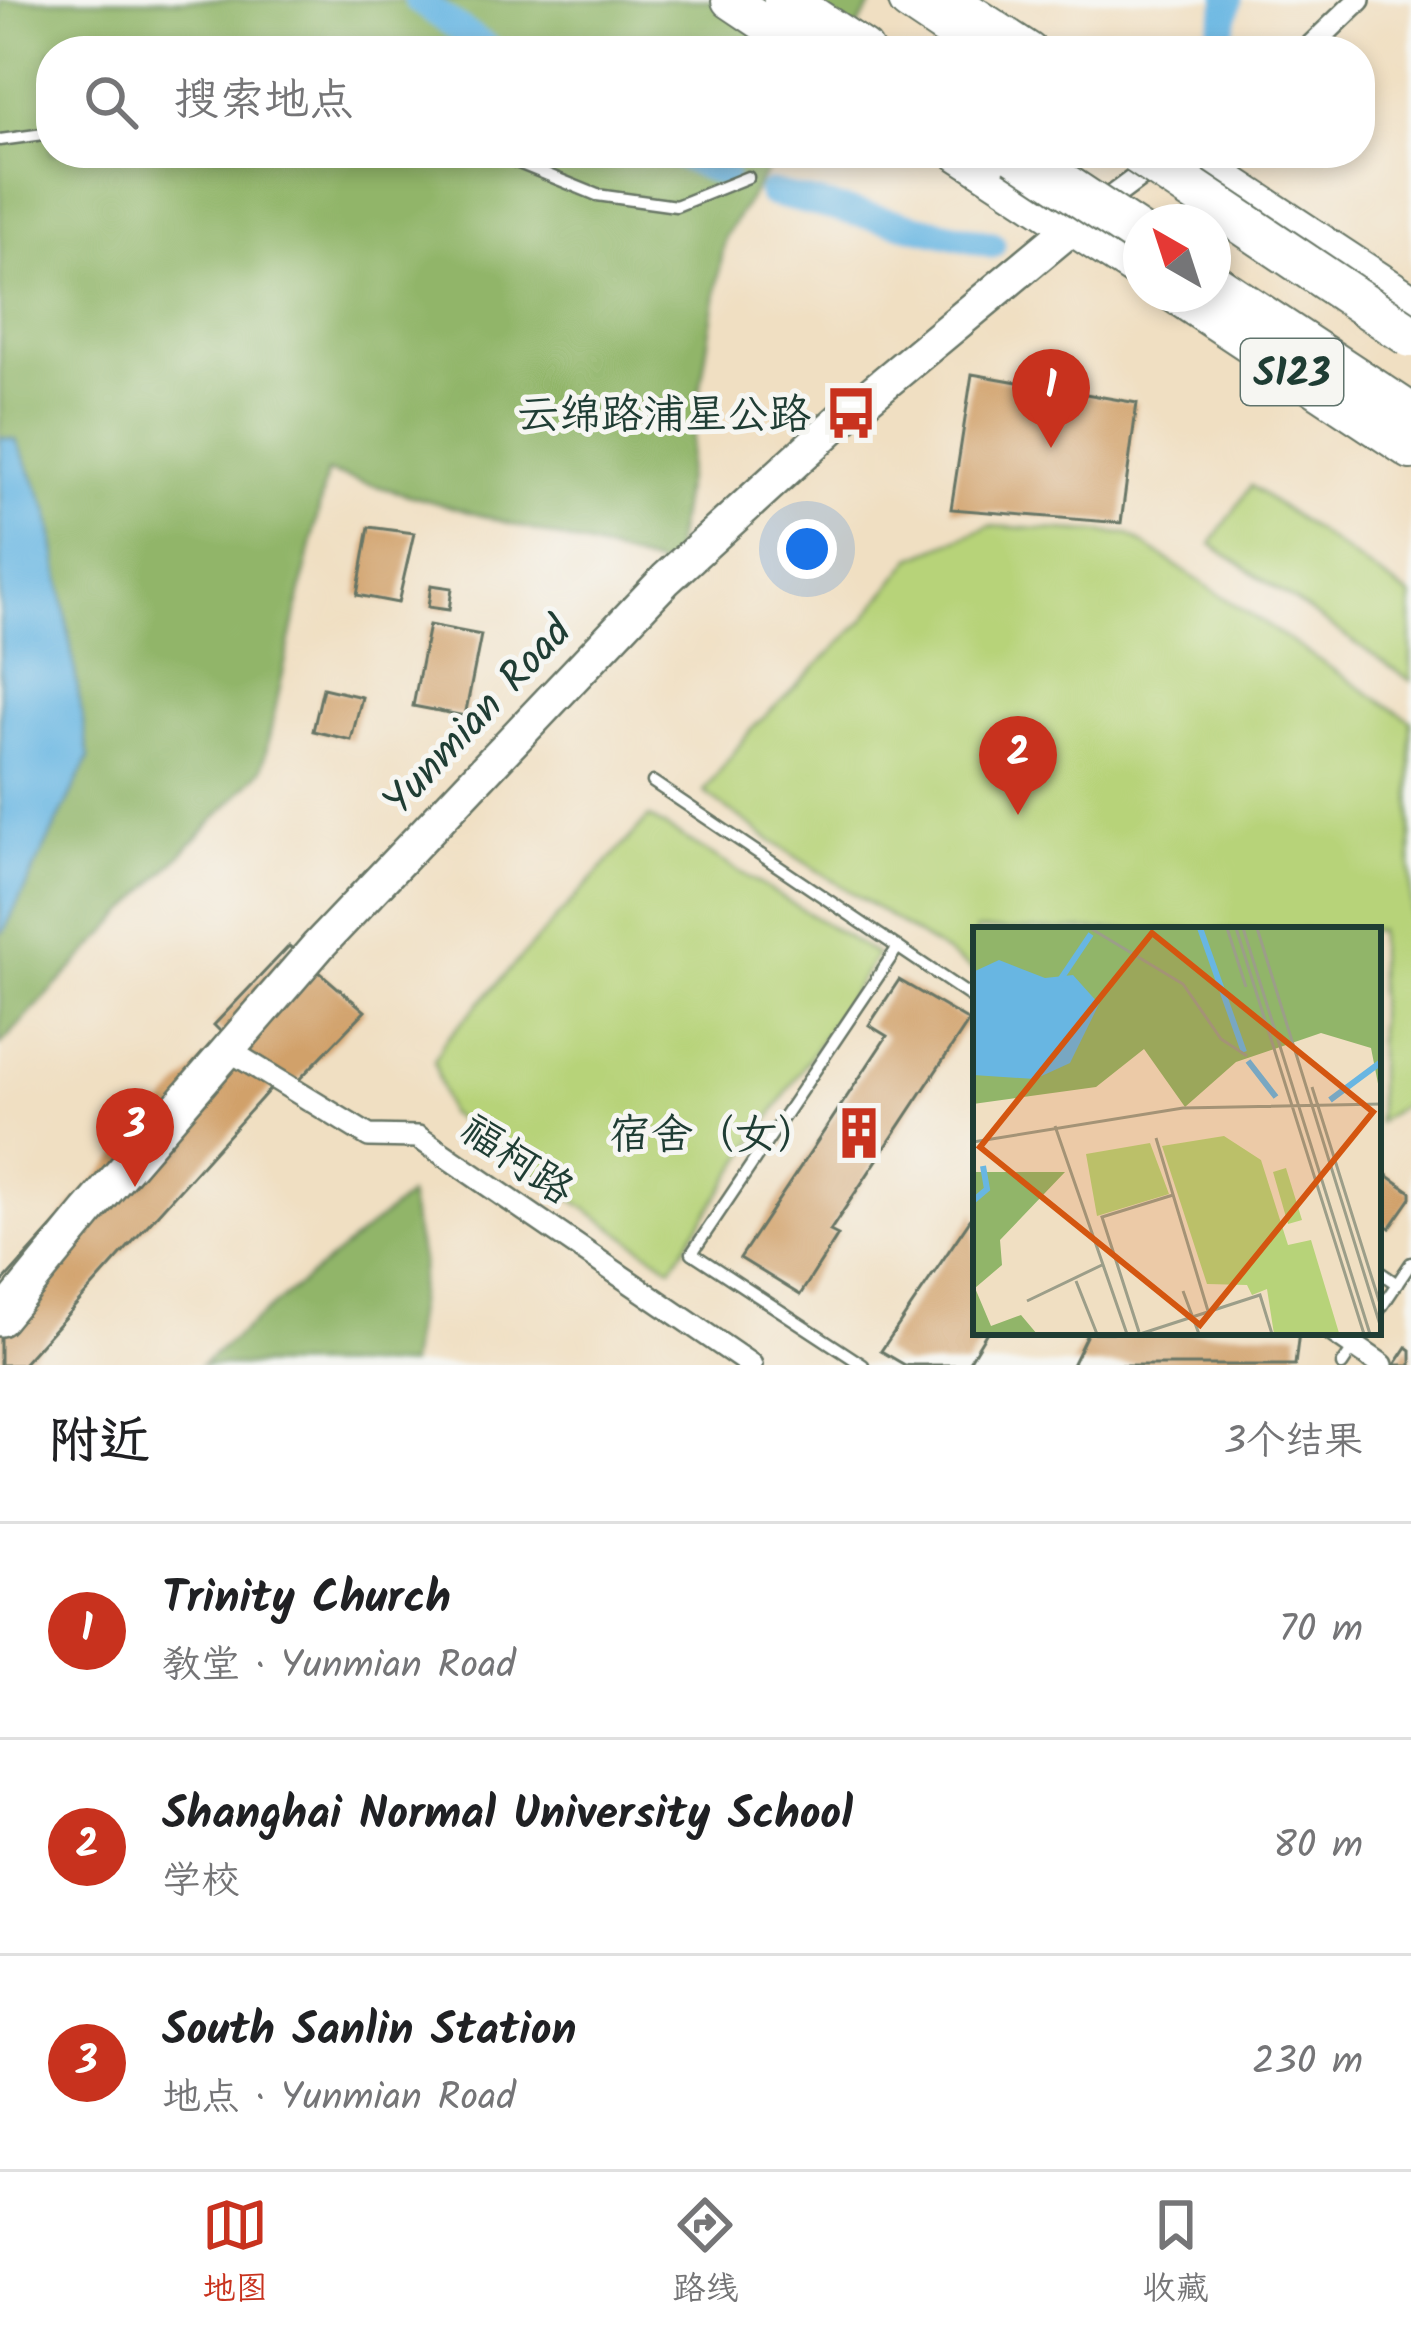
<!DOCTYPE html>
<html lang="zh">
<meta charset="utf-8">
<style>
body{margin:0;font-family:Kalam,"LXGW WenKai TC",sans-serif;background:#f2f2f2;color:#202124}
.compass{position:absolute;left:1123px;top:204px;width:108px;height:108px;border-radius:50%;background:#fff;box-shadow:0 6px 18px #0003;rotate:321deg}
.you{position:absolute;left:807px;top:549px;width:42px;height:42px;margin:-30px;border:9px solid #fff;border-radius:50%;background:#1a73e8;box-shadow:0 0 0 18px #1a73e833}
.badge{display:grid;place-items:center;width:78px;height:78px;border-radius:50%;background:#c8321e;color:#fff;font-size:39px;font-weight:700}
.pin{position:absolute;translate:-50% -99px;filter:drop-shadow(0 3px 6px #0008)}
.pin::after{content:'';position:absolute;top:63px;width:42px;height:36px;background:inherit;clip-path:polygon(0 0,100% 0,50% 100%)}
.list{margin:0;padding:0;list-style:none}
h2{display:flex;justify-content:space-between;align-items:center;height:156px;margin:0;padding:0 48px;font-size:51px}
h2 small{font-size:39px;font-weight:400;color:#757577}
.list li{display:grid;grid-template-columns:78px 1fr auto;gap:36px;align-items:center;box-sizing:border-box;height:216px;padding:0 48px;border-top:3px solid #e0e0e0}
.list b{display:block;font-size:45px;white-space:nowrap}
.list p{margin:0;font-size:39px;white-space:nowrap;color:#757577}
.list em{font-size:39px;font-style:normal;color:#757577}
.icon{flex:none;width:66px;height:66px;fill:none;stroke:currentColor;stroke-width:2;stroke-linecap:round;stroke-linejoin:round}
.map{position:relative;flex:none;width:1411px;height:1365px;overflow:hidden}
.search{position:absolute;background:#fff;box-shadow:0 6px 18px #0003;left:36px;right:36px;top:36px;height:132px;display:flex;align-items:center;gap:30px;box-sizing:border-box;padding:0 42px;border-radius:48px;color:#757577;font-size:45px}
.sheet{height:804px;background:#fff}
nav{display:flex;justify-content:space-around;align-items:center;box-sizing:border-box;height:168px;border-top:3px solid #e0e0e0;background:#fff;font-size:33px;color:#757577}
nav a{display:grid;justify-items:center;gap:6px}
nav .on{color:#c8321e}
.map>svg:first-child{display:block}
</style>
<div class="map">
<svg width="1411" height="1365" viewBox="0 0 1411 1365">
<rect width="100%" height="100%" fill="#f6f6f2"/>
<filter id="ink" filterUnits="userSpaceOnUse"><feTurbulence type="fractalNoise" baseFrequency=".00833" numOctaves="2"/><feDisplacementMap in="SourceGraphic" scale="24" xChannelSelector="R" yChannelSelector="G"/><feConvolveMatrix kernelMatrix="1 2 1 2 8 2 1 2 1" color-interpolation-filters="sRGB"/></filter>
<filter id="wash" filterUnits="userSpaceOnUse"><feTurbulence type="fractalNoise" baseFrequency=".004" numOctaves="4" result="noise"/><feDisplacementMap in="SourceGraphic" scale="48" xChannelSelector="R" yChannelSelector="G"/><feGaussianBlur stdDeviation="2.7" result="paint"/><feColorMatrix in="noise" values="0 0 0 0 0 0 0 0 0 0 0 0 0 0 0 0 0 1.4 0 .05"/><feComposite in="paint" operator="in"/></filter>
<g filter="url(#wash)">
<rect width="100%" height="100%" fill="#f0dfc2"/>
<g fill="#b7d379" stroke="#6b8856" stroke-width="3">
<polygon points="1251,486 1411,597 1411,681 1211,544"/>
<polygon points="989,526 1128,534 1411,721 1411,1100 1378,1122 1378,930 976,930 976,972 773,842 704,792 750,731 863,621 912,558"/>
<polygon points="649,817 877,955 671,1268 448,1113 434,1061 443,1043"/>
</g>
<g fill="#91b569" stroke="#58794e" stroke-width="3">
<polygon points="0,0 875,0 842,51 51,51 51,153 778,153 725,237 671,569 327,472 262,769 0,1045"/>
<polygon points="408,1196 422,1263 409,1365 201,1365"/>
</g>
<polygon fill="#68b6e2" stroke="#447a8b" stroke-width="3" points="0,437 16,440 49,512 89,758 4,931 0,933"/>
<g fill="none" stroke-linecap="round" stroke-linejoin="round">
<g stroke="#68b6e2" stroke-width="27">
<polyline points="417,0 492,51"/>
<polyline points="1216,51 1229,0"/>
<polyline points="673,153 724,174"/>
<polyline points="771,193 992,245"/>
</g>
</g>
<g id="blocks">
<g fill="#d1a16b">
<polygon points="972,374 1137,403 1121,523 951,509"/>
<polygon points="369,527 414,533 398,603 357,595"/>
<polygon points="431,585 452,588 449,610 428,607"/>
<polygon points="429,625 481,635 465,716 413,706"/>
<polygon points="323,688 362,697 351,740 313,731"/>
<polygon points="289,946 365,1011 289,1090 279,1079 22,1365 0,1365 0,1285 225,1036 214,1025"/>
<polygon points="899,980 969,1021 830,1231 838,1235 800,1295 740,1258 887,1036 869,1025"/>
<polygon points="1378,1169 1411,1192 1411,1198 1390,1228 1378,1219"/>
<polygon points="976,1211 976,1332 987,1332 967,1365 905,1365 881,1351"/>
<polygon points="1088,1332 1299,1332 1295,1365 1072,1365"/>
<polygon points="1407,1347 1411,1350 1411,1365 1395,1365"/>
</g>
</g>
</g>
<g filter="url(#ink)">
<use href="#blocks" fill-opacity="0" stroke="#687666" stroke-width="3"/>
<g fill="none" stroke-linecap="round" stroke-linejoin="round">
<g stroke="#687666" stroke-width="15">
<g id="lane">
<polyline points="0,140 51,133"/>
<polyline points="494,153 597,195 676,206 748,177"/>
<polyline points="653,782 976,1000"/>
<polyline points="1378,1271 1397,1284"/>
<polyline points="1378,1312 1411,1263"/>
<polyline points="863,1365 692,1253 898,947"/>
<polyline points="1342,1365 1364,1332"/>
</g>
</g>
<g stroke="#687666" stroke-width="26">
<g id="street">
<polyline points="1306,51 1359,0"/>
<polyline points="1094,210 1160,161"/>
<polyline points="227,1049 369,1136 418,1137 751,1365"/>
<polyline points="1334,1332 1382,1365"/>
</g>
</g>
<g stroke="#687666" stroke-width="38">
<polyline id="secondary" points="0,1319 87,1213 318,946 666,579 840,420 1071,228"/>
</g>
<g stroke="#687666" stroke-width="40">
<g id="primary">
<polyline points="730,0 806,51"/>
<polyline points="951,0 1029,51"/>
<polyline points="959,153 1141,272"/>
<polyline points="1185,153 1411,302"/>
<polyline points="1174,294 1411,451"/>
</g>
</g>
<g stroke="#687666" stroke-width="46">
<g id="highway">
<polyline points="785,0 862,51"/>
<polyline points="910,0 986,51"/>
<polyline points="1213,284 1411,415"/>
</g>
</g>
<use href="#lane" stroke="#fff" stroke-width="10"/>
<use href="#street" stroke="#fff" stroke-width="21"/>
<use href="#secondary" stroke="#fff" stroke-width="33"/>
<use href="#primary" stroke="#fff" stroke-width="36"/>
<use href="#highway" stroke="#fff" stroke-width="42"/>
<g stroke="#687666" stroke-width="46" stroke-linecap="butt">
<g id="highway-bridge">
<polyline points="1016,153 1141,236"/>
<polyline points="1138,153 1411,336"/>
</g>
</g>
<use href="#highway-bridge" stroke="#fff" stroke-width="42"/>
</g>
</g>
<defs>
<g id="bus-bare" transform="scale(4.14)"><path d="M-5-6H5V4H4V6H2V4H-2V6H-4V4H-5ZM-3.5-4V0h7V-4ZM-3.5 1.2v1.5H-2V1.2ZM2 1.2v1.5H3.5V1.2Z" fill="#c8321e" stroke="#f6f6f2" stroke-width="2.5" paint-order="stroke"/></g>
<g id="building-bare" transform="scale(4.14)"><path d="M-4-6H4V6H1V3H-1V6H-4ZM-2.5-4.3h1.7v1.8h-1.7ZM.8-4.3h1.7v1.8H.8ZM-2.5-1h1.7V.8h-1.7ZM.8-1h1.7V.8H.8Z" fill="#c8321e" stroke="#f6f6f2" stroke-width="2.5" paint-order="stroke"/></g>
</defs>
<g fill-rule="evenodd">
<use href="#bus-bare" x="851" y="413"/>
<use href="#building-bare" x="859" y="1133"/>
</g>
<g text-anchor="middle" stroke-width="10" stroke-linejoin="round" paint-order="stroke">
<rect fill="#f6f6f2" stroke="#60746d" stroke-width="3" x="1241" y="339" width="102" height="66" rx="9"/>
<g font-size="39" font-weight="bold" fill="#1f3d34">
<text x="1292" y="386">S123</text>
</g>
<g font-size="42" fill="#1f3d34" stroke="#f6f6f2" text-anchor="end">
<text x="811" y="428">云绵路浦星公路</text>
<text x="819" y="1148">宿舍（女）</text>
</g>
<g font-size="42" fill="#1f3d34" stroke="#f6f6f2">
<text transform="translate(476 715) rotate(-47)" y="15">Yunmian Road</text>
<text transform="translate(518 1158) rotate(34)" y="15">福柯路</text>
</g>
</g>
<g transform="translate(973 927)">
<rect width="408" height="408" fill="#f0dfc2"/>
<path d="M 251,209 L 288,233 L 315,318 L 338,313 L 366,406 L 301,407 L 294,362 L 279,368 L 274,358 L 234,357 L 189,219 ZM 177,216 L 196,267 L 124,289 L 113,227 ZM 313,241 L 329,293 L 315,297 L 300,245 Z" fill="#b7d379"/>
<path d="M 0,1 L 408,1 L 408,172 L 398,121 L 348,106 L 263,135 L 212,180 L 171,122 L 123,160 L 0,177 ZM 0,245 L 92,245 L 27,313 L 29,338 L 2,361 L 18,399 L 48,388 L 64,407 L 0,407 Z" fill="#91b569"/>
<path d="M 26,33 L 72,51 L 100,48 L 126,77 L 97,136 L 62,152 L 0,148 L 0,45 Z" fill="#68b6e2"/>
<path fill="none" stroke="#68b6e2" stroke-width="6" d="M 227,1 L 271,125M 87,53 L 118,7M 275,134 L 303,170M 357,173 L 408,135M 0,274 L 14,262 L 10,239"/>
<path fill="none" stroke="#9c9e89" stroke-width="3" d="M 117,1 L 210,57 L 248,112 L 274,129M 254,1 L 273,60M 263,1 L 391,407M 270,1 L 397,407M 284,1 L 408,401M 339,160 L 408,380M 82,199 L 154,407M 183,211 L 235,384M 0,215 L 210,181 L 408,177M 103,354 L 124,407M 210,364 L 226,407M 54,374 L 131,337M 166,405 L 129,290 L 200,268M 167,407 L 287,368 L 299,407"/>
<path fill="#d45610" fill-opacity="0.15" stroke="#d45610" stroke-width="6" d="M 179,6 L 400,185 L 227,398 L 7,220 Z"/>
<rect width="408" height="408" fill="none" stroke="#1f3d34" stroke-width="6"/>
</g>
</svg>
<svg class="compass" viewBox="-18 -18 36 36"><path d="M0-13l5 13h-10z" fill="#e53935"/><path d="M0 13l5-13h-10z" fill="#757577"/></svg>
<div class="you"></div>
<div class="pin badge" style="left:1051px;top:448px">1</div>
<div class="pin badge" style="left:1018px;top:815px">2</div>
<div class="pin badge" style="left:135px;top:1187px">3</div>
<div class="search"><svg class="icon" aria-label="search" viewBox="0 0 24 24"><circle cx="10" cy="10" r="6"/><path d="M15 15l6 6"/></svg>搜索地点</div>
</div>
<section class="sheet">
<h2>附近<small>3个结果</small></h2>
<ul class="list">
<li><span class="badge">1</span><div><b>Trinity Church</b><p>教堂 · Yunmian Road</p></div><em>70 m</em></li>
<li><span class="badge">2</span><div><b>Shanghai Normal University School</b><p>学校</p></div><em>80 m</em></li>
<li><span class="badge">3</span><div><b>South Sanlin Station</b><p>地点 · Yunmian Road</p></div><em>230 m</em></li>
</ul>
</section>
<nav>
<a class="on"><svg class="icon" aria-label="map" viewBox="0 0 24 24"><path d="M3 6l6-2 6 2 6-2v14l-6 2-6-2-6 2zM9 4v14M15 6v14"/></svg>地图</a>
<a><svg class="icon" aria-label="directions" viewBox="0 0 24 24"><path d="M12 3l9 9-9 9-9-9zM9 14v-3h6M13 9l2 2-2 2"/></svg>路线</a>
<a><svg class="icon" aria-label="saved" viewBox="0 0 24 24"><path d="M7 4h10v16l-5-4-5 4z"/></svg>收藏</a>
</nav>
